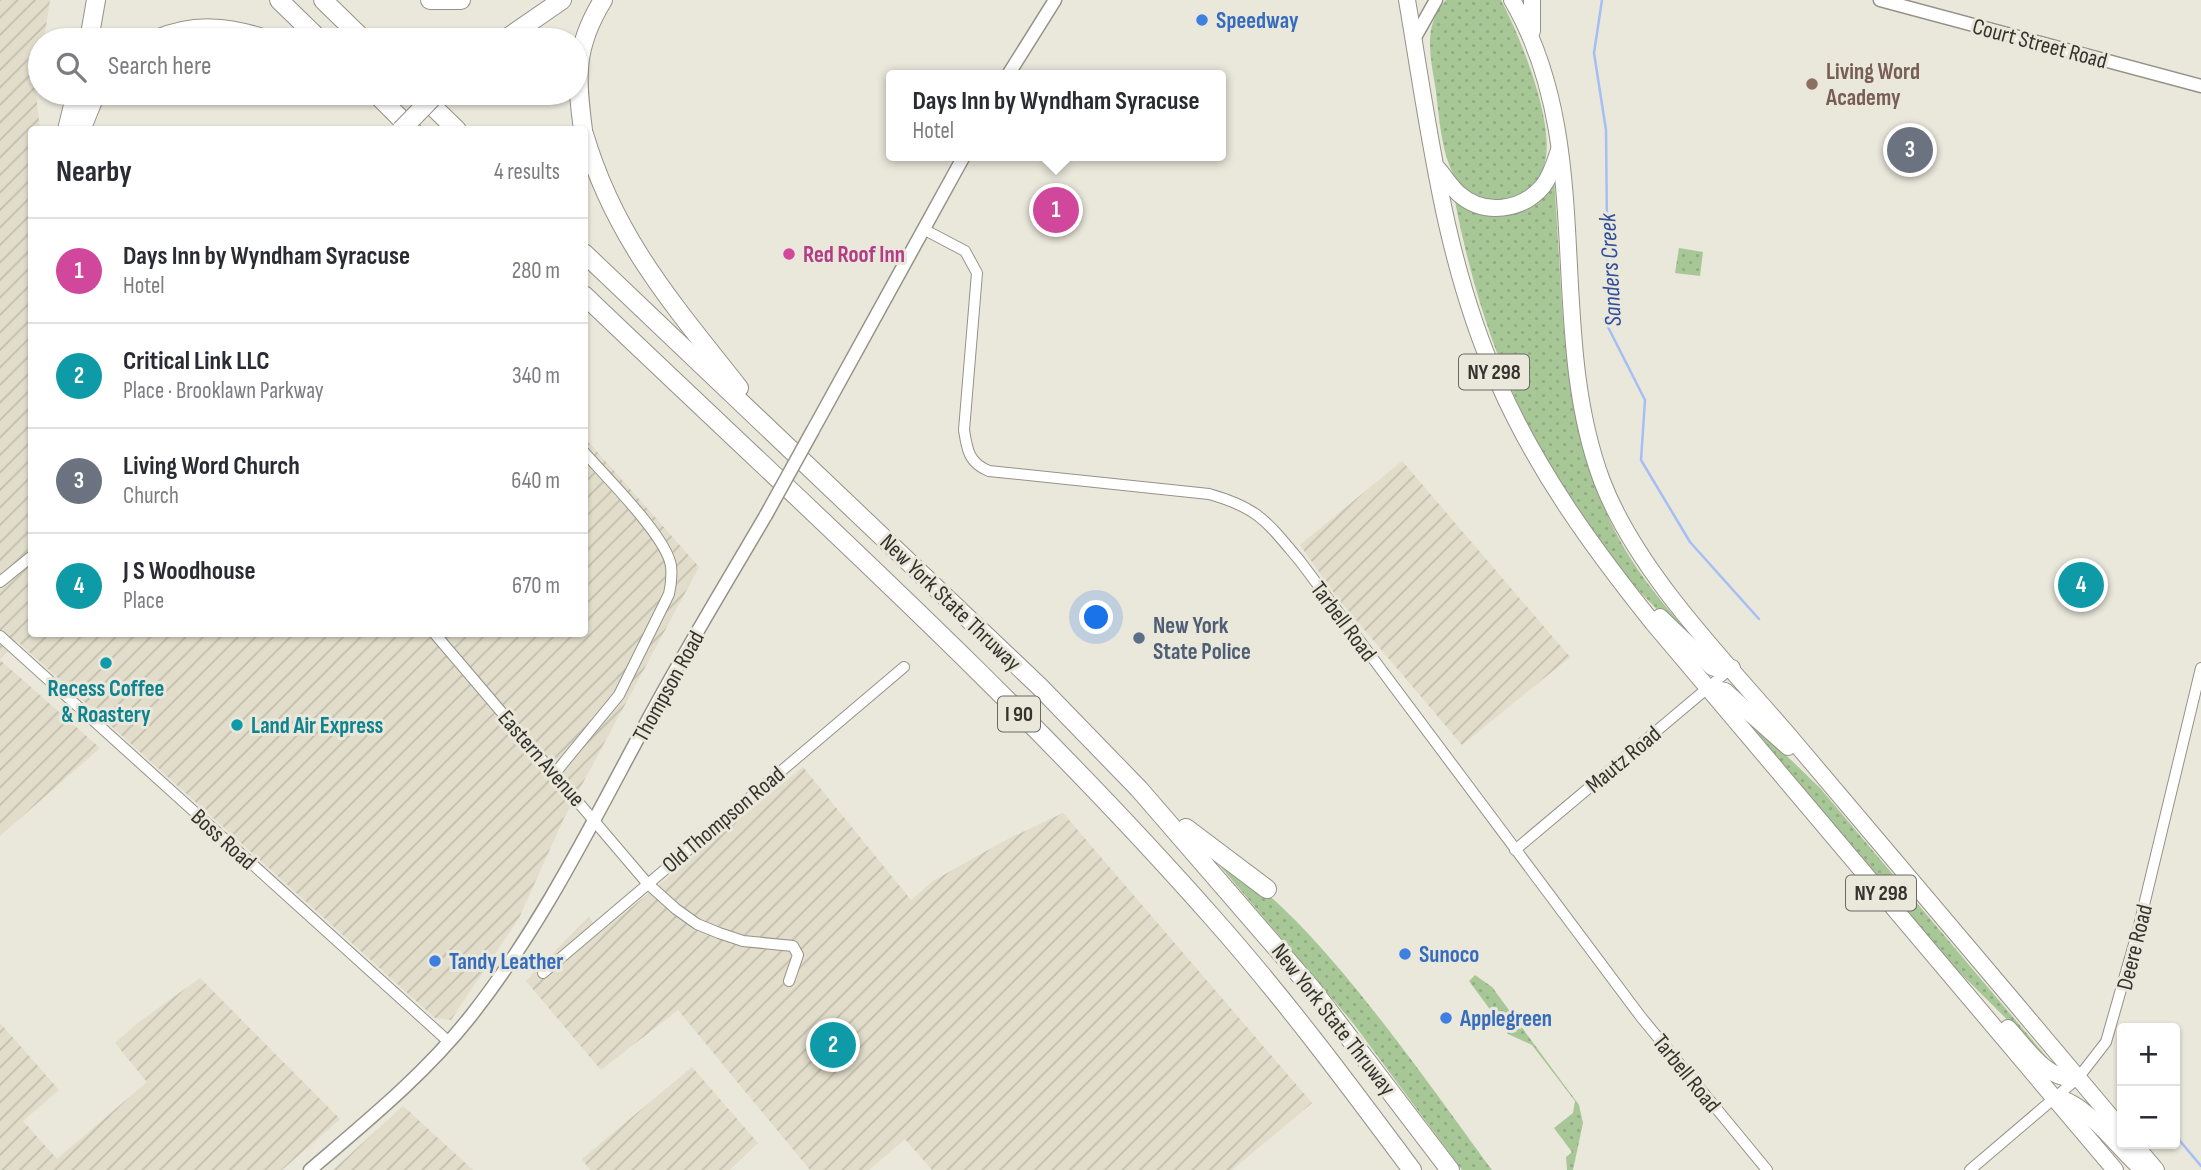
<!DOCTYPE html>
<meta charset="utf-8">
<style>
body{margin:0;font-family:"Sofia Sans Condensed",sans-serif;background:#f2f2f3;color:#2b2b33}
.controls{position:absolute;right:21px;bottom:21px;display:grid;overflow:hidden;border-radius:7px;box-shadow:0 2px 5px #0004}
.controls button{width:63px;height:63px;display:grid;place-items:center;padding:0;border:0;border-bottom:2px solid #e1e1e2;background:#fff;color:#2b2b33;font:35px sans-serif}
.you{position:absolute;left:1097px;top:618px;width:24px;height:24px;margin:-18px;border:5px solid #fff;border-radius:50%;background:#1a73e8;box-shadow:0 0 0 10px #1a73e833}
.badge{display:grid;place-items:center;width:46px;height:46px;border-radius:50%;background:#db2777;color:#fff;font-size:23px;font-weight:700}
.pin{position:absolute;translate:-50% -50%;border:4px solid #fff;box-shadow:0 2px 7px #0006}
.popup{position:absolute;left:886px;top:70px;width:340px;height:91px;box-sizing:border-box;display:grid;place-content:center;border-radius:7px;background:#fff;filter:drop-shadow(0 2px 5px #0005);font-size:23px;white-space:nowrap;color:#7c7c81}
.popup b{font-size:26px;color:#2b2b33}
.popup::after{content:'';position:absolute;left:50%;top:100%;margin-left:-14px;border:14px solid transparent;border-top-color:#fff}
.list{margin:0;padding:0;list-style:none}
h2{display:flex;justify-content:space-between;align-items:center;height:91px;margin:0;padding:0 28px;font-size:30px}
h2 small{font-size:23px;font-weight:400;color:#7c7c81}
.list li{display:grid;grid-template-columns:46px 1fr auto;gap:21px;align-items:center;box-sizing:border-box;height:105px;padding:0 28px;border-top:2px solid #e1e1e2}
.list b{display:block;font-size:26px;white-space:nowrap}
.list p{margin:0;font-size:23px;white-space:nowrap;color:#7c7c81}
.list em{font-size:23px;font-style:normal;color:#7c7c81}
.icon{flex:none;width:38px;height:38px;fill:none;stroke:currentColor;stroke-width:2;stroke-linecap:round;stroke-linejoin:round}
.map{position:relative;flex:none;width:2201px;height:1170px;overflow:hidden}
.search{position:absolute;background:#fff;box-shadow:0 2px 5px #0004;left:28px;top:28px;width:560px;height:77px;display:flex;align-items:center;gap:18px;box-sizing:border-box;padding:0 24px;border-radius:38px;color:#7c7c81;font-size:26px}
.panel{position:absolute;background:#fff;box-shadow:0 2px 5px #0004;left:28px;top:126px;width:560px;height:511px;border-radius:7px}
.map>svg:first-child{display:block}
</style>
<div class="map">
<svg width="2201" height="1170" viewBox="0 0 2201 1170">
<defs>
<pattern id="industrial-furrows" width="10" height="10" patternUnits="userSpaceOnUse" patternTransform="scale(1.75)"><rect width="10" height="10" fill="#e1ddca"/><path d="M-1 1l2-2M0 10L10 0M9 11l2-2" fill="none" stroke="#c2beae"/></pattern>
<pattern id="grass-dots" width="8" height="8" patternUnits="userSpaceOnUse" patternTransform="scale(1.75)"><rect width="8" height="8" fill="#a7c797"/><path d="M2 2h.1M6 6h.1" fill="none" stroke="#90ab82" stroke-width="1.8" stroke-linecap="round"/></pattern>
</defs>
<rect width="100%" height="100%" fill="#eae7db"/>
<g fill="url(#industrial-furrows)">
<polygon points="0,0 50,0 44,40 40,40 36,95 40,129 32,130 32,634 584,634 585,438 699,567 564,818 519,918 451,1020 435,1018 17,641 0,660 100,748 0,836"/>
<polygon points="1402,461 1570,657 1462,745 1339,600 1300,545"/>
<polygon points="803,767 911,900 933,881 1006,840 1063,813 1312,1103 1232,1170 932,1170 905,1139 869,1170 810,1170 678,1010 601,1070 526,981 589,917 600,933"/>
<polygon points="200,978 340,1119 282,1170 0,1170 0,1023 59,1090 23,1121 57,1159 147,1082 115,1043 139,1022"/>
<polygon points="692,1067 758,1143 730,1170 590,1170 582,1159"/>
<polygon points="403,1106 473,1170 333,1170"/>
</g>
<g fill="url(#grass-dots)">
<path d="M 1446,0 L 1501,0 C 1520,36 1555,122 1545,162 C 1541,180 1529,193 1511,200 C 1505,202 1497,200 1490,200 C 1440,196 1441,122 1435,85 C 1430,55 1423,25 1446,0 Z"/>
<path d="M 1554,179 C 1564,308 1559,442 1629,556 C 1651,592 1681,624 1709,656 L 1706,658 C 1674,624 1635,591 1607,554 C 1527,448 1480,331 1455,201 C 1501,231 1520,209 1554,179 Z"/>
<polygon points="1679,248 1703,252 1700,276 1675,273"/>
<polygon points="1730,701 1820,788 2055,1067 1936,949"/>
<path d="M 1221,867 C 1292,882 1444,1106 1492,1170 L 1462,1170 L 1353,1023 Z"/>
<polygon points="1475,975 1492,987 1579,1105 1583,1123 1573,1170 1567,1170 1566,1157 1572,1152 1554,1128 1573,1113 1575,1101 1532,1045 1508,1034 1469,981"/>
</g>
<g fill="none" stroke-linecap="round" stroke-linejoin="round">
<g stroke="#a5bff6" stroke-width="2.5">
<polyline points="1602,0 1594,53 1606,130 1608,327 1645,400 1641,460 1690,542 1759,619"/>
<polyline points="2120,1072 2122,1074"/>
<polyline points="2175,1135 2201,1166"/>
</g>
<g stroke="#959288" stroke-width="12">
<g id="minor">
<path d="M 925,230 L 965,251 L 977,273 L 964,430 C 967,450 969,463 989,471 L 1209,494 C 1259,508 1267,522 1300,561 L 1641,1017 L 1767,1170"/>
<polyline points="0,582 32,556"/>
<polyline points="435,634 647,883 676,909 697,924 719,933 743,941 793,946 798,955 789,981"/>
<polyline points="0,636 449,1042"/>
<path d="M 556,772 L 619,695 L 669,594 C 671,585 672,575 671,566 C 667,537 605,476 584,452"/>
<polyline points="1515,850 1729,670"/>
<polyline points="543,973 904,667"/>
<polyline points="1970,1170 2078,1078 2106,1042 2138,930 2201,668"/>
</g>
</g>
<g stroke="#959288" stroke-width="15">
<g id="tertiary">
<polyline points="1880,0 2201,86"/>
<polyline points="1414,39 1436,0"/>
<polyline points="1008,75 1055,0"/>
<polyline points="813,430 964,156"/>
<path d="M 310,1170 C 366,1122 424,1075 470,1017 C 549,917 601,804 662,694 C 695,634 731,575 766,515"/>
</g>
</g>
<g stroke="#959288" stroke-width="18">
<g id="primary">
<path d="M 1407,0 C 1429,128 1444,262 1498,382 C 1537,471 1592,547 1653,623 L 2115,1170"/>
<path d="M 1512,0 C 1598,147 1544,326 1602,481 C 1637,573 1727,663 1791,738 C 1901,868 2012,999 2122,1130"/>
<polyline points="1532,0 1532,31"/>
<path d="M 1438,169 C 1445,177 1451,187 1459,194 C 1484,216 1522,211 1543,186 C 1551,176 1555,162 1559,150"/>
<polyline points="1660,617 1712,667 1722,670 1732,668"/>
<polyline points="1708,688 1725,691 1788,747"/>
<path d="M 2008,1028 C 2026,1047 2048,1083 2078,1078"/>
<path d="M 2054,1098 C 2082,1097 2121,1152 2143,1170"/>
<polyline points="2134,1144 2156,1170"/>
</g>
</g>
<g stroke="#959288" stroke-width="20">
<g id="motorway">
<polyline points="279,0 320,40"/>
<polyline points="323,0 364,40"/>
<polyline points="430,0 461,0"/>
<polyline points="89,40 96,0"/>
<path d="M 154,40 C 193,23 229,26 268,40"/>
<polyline points="504,40 562,0"/>
<polyline points="375,93 412,130"/>
<polyline points="419,93 457,130"/>
<polyline points="67,130 76,93"/>
<polyline points="81,130 96,93"/>
<path d="M 583,130 C 576,77 574,47 603,0"/>
<path d="M 584,134 C 615,239 673,304 739,388"/>
<polyline points="584,253 1040,687 1139,789 1312,989 1450,1170"/>
<path d="M 584,295 C 797,499 1018,697 1213,918 C 1284,998 1348,1084 1412,1170"/>
<polyline points="1186,828 1267,889"/>
</g>
</g>
<use href="#minor" stroke="#fff" stroke-width="10"/>
<use href="#tertiary" stroke="#fff" stroke-width="12"/>
<use href="#primary" stroke="#fff" stroke-width="16"/>
<use href="#motorway" stroke="#fff" stroke-width="18"/>
<g stroke="#959288" stroke-width="15" stroke-linecap="butt">
<polyline id="tertiary-bridge" points="766,515 813,430"/>
</g>
<g stroke="#959288" stroke-width="20" stroke-linecap="butt">
<polyline id="motorway-bridge" points="401,130 437,93"/>
</g>
<use href="#tertiary-bridge" stroke="#fff" stroke-width="12"/>
<use href="#motorway-bridge" stroke="#fff" stroke-width="18"/>
</g>
<g fill="#3f7fe0" stroke="#eae7db" stroke-width="2.5">
<circle cx="1202" cy="20" r="7"/>
<circle cx="1405" cy="954" r="7"/>
<circle cx="435" cy="961" r="7"/>
<circle cx="1446" cy="1018" r="7"/>
</g>
<circle fill="#8d6e63" stroke="#eae7db" stroke-width="2.5" cx="1812" cy="84" r="7"/>
<circle fill="#d1479c" stroke="#eae7db" stroke-width="2.5" cx="789" cy="254" r="7"/>
<circle fill="#5c6f8a" stroke="#eae7db" stroke-width="2.5" cx="1139" cy="638" r="7"/>
<g fill="#0f9aa8" stroke="#eae7db" stroke-width="2.5">
<circle cx="106" cy="663" r="7"/>
<circle cx="237" cy="725" r="7"/>
</g>
<g text-anchor="middle" stroke-width="6" stroke-linejoin="round" paint-order="stroke">
<g fill="#eae7db" stroke="#6b6962" stroke-width="2">
<rect x="1459" y="354.5" width="70" height="35" rx="5"/>
<rect x="998" y="696.5" width="42" height="35" rx="5"/>
<rect x="1846" y="875.5" width="70" height="35" rx="5"/>
</g>
<g font-size="21" font-weight="bold" fill="#34332e">
<text x="1494" y="379">NY 298</text>
<text x="1019" y="721">I 90</text>
<text x="1881" y="900">NY 298</text>
</g>
<g font-size="23" font-weight="bold" fill="#366cbe" stroke="#eae7db" text-anchor="start">
<text x="1216" y="28">Speedway</text>
<text x="1419" y="962">Sunoco</text>
<text x="449" y="969">Tandy Leather</text>
<text x="1460" y="1026">Applegreen</text>
</g>
<g font-size="23" fill="#34332e" stroke="#eae7db">
<text transform="translate(2040 43) rotate(15)" y="8">Court Street Road</text>
<text transform="translate(951 602) rotate(44)" y="8">New York State Thruway</text>
<text transform="translate(1344 621) rotate(53)" y="8">Tarbell Road</text>
<text transform="translate(668 686) rotate(-61)" y="8">Thompson Road</text>
<text transform="translate(542 758) rotate(49)" y="8">Eastern Avenue</text>
<text transform="translate(1623 759) rotate(-40)" y="8">Mautz Road</text>
<text transform="translate(723 819) rotate(-40)" y="8">Old Thompson Road</text>
<text transform="translate(224 839) rotate(42)" y="8">Boss Road</text>
<text transform="translate(2134 947) rotate(-76)" y="8">Deere Road</text>
<text transform="translate(1334 1019) rotate(52)" y="8">New York State Thruway</text>
<text transform="translate(1687 1073) rotate(51)" y="8">Tarbell Road</text>
</g>
<g font-size="23" font-weight="bold" fill="#785e54" stroke="#eae7db" text-anchor="start">
<text x="1826" y="79">Living Word<tspan x="1826" dy="26">Academy</tspan></text>
</g>
<g font-size="23" font-weight="bold" fill="#b23c85" stroke="#eae7db" text-anchor="start">
<text x="803" y="262">Red Roof Inn</text>
</g>
<g font-size="23" font-weight="bold" fill="#4e5e75" stroke="#eae7db" text-anchor="start">
<text x="1153" y="633">New York<tspan x="1153" dy="26">State Police</tspan></text>
</g>
<g font-size="23" font-weight="bold" fill="#0d838f" stroke="#eae7db">
<text x="106" y="696">Recess Coffee<tspan x="106" dy="26">&amp; Roastery</tspan></text>
<text x="251" y="733" text-anchor="start">Land Air Express</text>
</g>
<g font-size="24" font-style="italic" fill="#2f4f9e" stroke="#eae7db">
<text transform="translate(1610 270) rotate(-93)" y="8">Sanders Creek</text>
</g>
</g>
</svg>
<div class="controls">
<button>+</button>
<button>−</button>
</div>
<div class="you"></div>
<div class="pin badge" style="left:1056px;top:210px;background:#d1479c">1</div>
<div class="popup"><b>Days Inn by Wyndham Syracuse</b>Hotel</div>
<div class="pin badge" style="left:833px;top:1045px;background:#0f9aa8">2</div>
<div class="pin badge" style="left:1910px;top:150px;background:#6b7280">3</div>
<div class="pin badge" style="left:2081px;top:585px;background:#0f9aa8">4</div>
<div class="search"><svg class="icon" aria-label="search" viewBox="0 0 24 24"><circle cx="10" cy="10" r="6"/><path d="M15 15l6 6"/></svg>Search here</div>
<section class="panel">
<h2>Nearby<small>4 results</small></h2>
<ul class="list">
<li><span class="badge" style="background:#d1479c">1</span><div><b>Days Inn by Wyndham Syracuse</b><p>Hotel</p></div><em>280 m</em></li>
<li><span class="badge" style="background:#0f9aa8">2</span><div><b>Critical Link LLC</b><p>Place · Brooklawn Parkway</p></div><em>340 m</em></li>
<li><span class="badge" style="background:#6b7280">3</span><div><b>Living Word Church</b><p>Church</p></div><em>640 m</em></li>
<li><span class="badge" style="background:#0f9aa8">4</span><div><b>J S Woodhouse</b><p>Place</p></div><em>670 m</em></li>
</ul>
</section>
</div>
